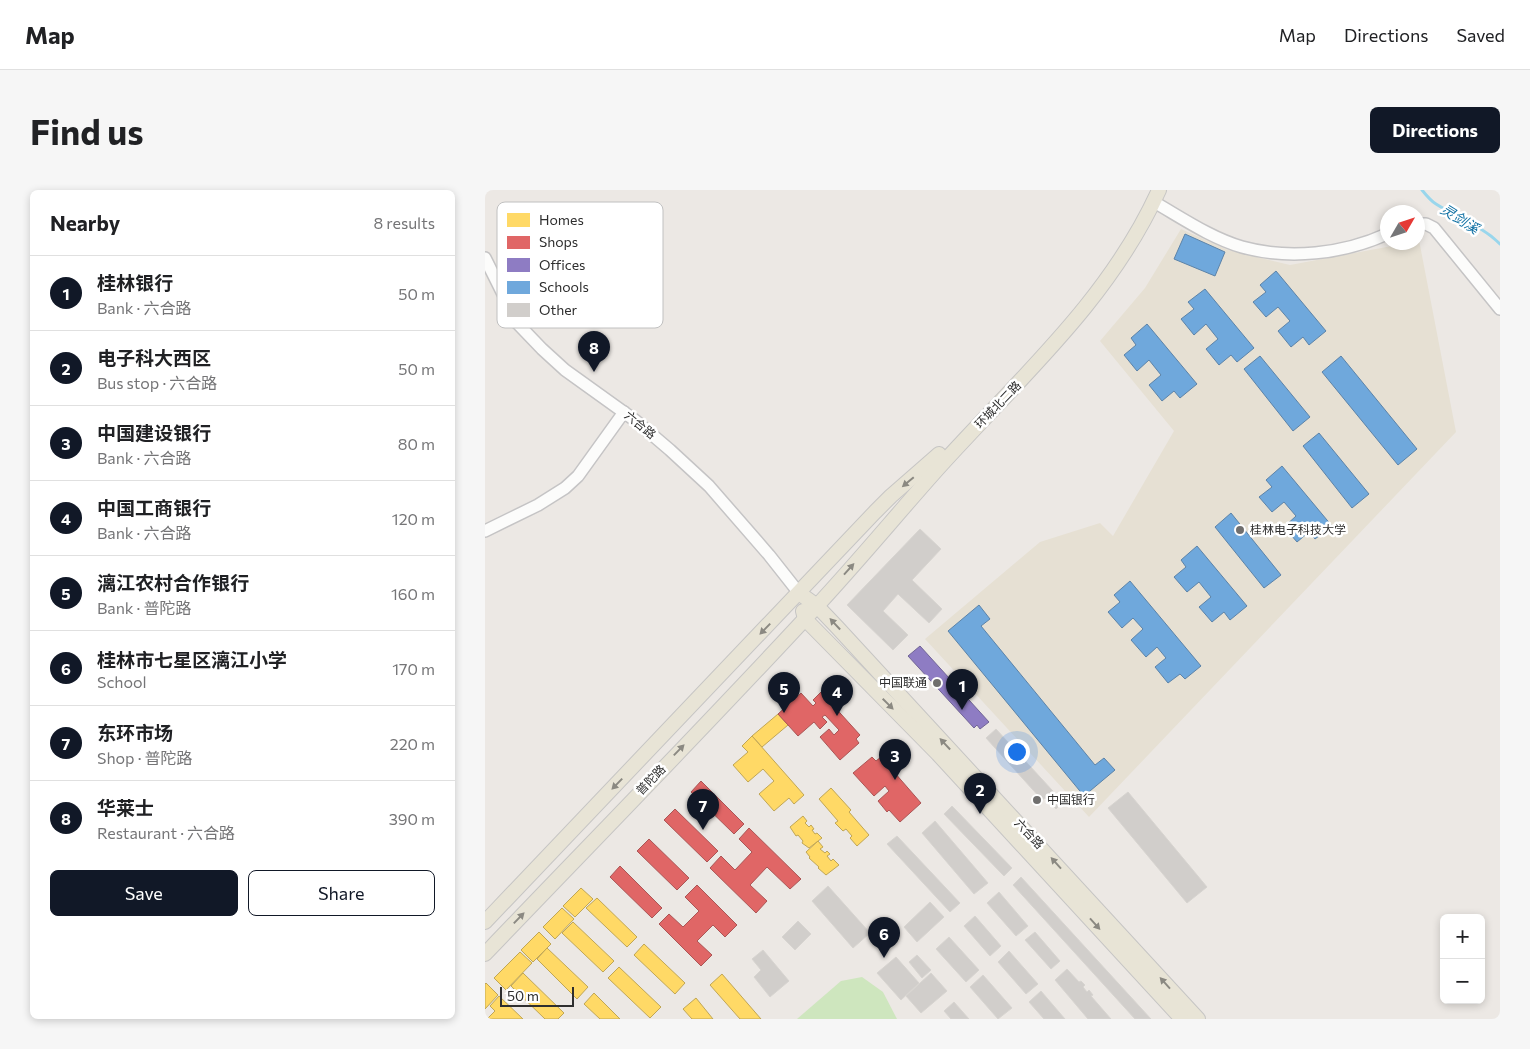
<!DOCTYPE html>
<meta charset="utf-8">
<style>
body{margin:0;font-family:Commissioner,"Noto Sans SC",sans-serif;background:#f6f6f6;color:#202124}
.controls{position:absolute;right:15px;bottom:15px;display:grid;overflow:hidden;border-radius:8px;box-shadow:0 2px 8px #0003}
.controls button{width:45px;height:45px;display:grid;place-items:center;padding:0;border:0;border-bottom:1px solid #e0e0e0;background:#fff;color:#202124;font:25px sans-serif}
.compass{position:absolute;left:895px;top:15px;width:45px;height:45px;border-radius:50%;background:#fff;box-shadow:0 2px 8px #0003;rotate:51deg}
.scale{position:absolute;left:15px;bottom:12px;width:74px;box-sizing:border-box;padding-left:5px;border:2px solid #2e2e2e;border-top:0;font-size:14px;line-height:18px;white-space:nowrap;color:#2e2e2e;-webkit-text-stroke:4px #fff;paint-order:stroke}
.you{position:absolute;left:531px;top:561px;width:18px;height:18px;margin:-12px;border:4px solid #fff;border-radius:50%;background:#1a73e8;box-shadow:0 0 0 8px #1a73e833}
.badge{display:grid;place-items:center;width:32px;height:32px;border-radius:50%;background:#111827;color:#fff;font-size:16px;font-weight:700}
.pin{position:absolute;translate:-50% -41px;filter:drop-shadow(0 1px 2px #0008)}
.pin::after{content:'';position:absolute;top:26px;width:18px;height:15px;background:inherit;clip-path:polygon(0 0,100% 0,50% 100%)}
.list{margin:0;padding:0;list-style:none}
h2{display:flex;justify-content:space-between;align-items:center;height:65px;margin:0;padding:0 20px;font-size:21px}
h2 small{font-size:16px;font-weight:400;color:#757577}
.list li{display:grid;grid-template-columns:32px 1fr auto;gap:15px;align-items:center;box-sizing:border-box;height:75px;padding:0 20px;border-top:1px solid #e0e0e0}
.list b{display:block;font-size:19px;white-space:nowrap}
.list p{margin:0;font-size:16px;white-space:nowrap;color:#757577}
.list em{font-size:16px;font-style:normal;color:#757577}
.actions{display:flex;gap:10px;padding:15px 20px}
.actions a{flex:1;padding:11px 0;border:1px solid #111827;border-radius:8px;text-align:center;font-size:18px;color:#111827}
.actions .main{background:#111827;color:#fff}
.map{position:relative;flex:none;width:1015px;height:829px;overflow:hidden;border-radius:8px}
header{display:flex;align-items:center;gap:30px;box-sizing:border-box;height:70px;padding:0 25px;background:#fff;border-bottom:1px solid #e0e0e0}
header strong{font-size:24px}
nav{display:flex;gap:28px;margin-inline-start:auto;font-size:18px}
.intro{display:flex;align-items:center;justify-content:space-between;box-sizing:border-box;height:120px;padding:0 30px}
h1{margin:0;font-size:35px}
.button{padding:12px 22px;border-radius:8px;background:#111827;color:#fff;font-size:18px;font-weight:700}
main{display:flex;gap:30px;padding:0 30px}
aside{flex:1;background:#fff;border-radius:8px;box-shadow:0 2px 8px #0003}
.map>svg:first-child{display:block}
</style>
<header>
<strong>Map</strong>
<nav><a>Map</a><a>Directions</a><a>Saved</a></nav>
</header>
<div class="intro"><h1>Find us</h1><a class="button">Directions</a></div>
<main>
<aside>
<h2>Nearby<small>8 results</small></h2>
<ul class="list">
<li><span class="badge">1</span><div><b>桂林银行</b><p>Bank · 六合路</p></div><em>50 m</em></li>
<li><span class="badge">2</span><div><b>电子科大西区</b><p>Bus stop · 六合路</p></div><em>50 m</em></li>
<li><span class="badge">3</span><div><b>中国建设银行</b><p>Bank · 六合路</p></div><em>80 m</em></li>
<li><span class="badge">4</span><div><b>中国工商银行</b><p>Bank · 六合路</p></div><em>120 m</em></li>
<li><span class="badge">5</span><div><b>漓江农村合作银行</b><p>Bank · 普陀路</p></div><em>160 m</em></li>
<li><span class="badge">6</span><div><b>桂林市七星区漓江小学</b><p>School</p></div><em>170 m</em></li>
<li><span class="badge">7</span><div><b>东环市场</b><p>Shop · 普陀路</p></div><em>220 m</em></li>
<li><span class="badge">8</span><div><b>华莱士</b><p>Restaurant · 六合路</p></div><em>390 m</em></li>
</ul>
<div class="actions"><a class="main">Save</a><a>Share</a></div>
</aside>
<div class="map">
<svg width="1015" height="829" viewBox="0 0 1015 829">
<rect width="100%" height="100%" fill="#ece8e4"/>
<polygon fill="#e6e0d3" points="696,39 743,60 805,75 923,53 932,52 934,50 971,242 604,627 440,449 555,352 615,333 628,346 689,241 615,151 660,98"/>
<polygon fill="#cee6be" points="377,787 398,802 412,829 312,829 356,791"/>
<g fill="#ffd966" stroke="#c0a655">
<polygon points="293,524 303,535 277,557 267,546"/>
<polygon points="267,546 319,605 309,614 304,608 289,621 274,604 289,591 278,579 263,592 248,575 263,562 257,556"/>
<polygon points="346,598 366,620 364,622 384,645 372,656 365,648 367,646 361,639 358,641 350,633 353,631 334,609"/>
<polygon points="318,626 322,631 320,633 324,637 326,635 329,639 327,640 330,644 332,643 337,648 324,658 317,653 318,651 313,645 311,646 305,637"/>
<polygon points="333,651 338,657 335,659 340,663 342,661 345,664 342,666 346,671 348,669 354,675 341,685 333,678 334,677 324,668 325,667 321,662"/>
<polygon points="96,698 108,709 90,727 78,716"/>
<polygon points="112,708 152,747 142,757 101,718"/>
<polygon points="77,718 89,729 70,749 58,737"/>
<polygon points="88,732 129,771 118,782 77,743"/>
<polygon points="54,742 66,754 48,772 36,760"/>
<polygon points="159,754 200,793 190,804 149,765"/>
<polygon points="62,758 103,797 92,809 52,769"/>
<polygon points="35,762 47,773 21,800 9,788"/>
<polygon points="134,777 176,817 165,828 123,788"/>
<polygon points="38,783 79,823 73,829 60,829 26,796"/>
<polygon points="237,784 276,829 255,829 225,795"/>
<polygon points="1,793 13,805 0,819 0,794"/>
<polygon points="109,803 135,829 115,829 99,814"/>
<polygon points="14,806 38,829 2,829 10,821 5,816"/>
<polygon points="211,808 228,829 207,829 198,819"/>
</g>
<g fill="#e06666" stroke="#ab5555">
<polygon points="336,502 375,545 371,549 374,553 355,570 335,547 344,539 349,545 354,540 340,525 337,527 342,532 335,539 329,532 313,546 293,524 316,503 328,516 331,513 328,510"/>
<polygon points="387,567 391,571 396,567 436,613 415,632 404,620 402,622 393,611 404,601 400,596 389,606 368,583"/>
<polygon points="216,591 259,634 249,644 206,602"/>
<polygon points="190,619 233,661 222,672 179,630"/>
<polygon points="264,638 316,689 305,699 282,677 265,695 282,711 271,723 225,678 236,666 250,680 267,662 254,649"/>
<polygon points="164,649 204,688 192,700 152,661"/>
<polygon points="135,676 177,718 167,728 125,687"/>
<polygon points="212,695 252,735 240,747 228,735 212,751 227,765 216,776 174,734 184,724 198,737 214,721 200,707"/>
</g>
<polygon fill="#8e7cc3" stroke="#716596" points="435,456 504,532 495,539 492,535 489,538 423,466"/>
<g fill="#6fa8dc" stroke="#5c83a8">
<polygon points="700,44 740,62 730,86 689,69"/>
<polygon points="791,81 841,141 824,155 818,147 806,157 793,141 805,131 793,117 781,127 768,112 781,102 775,95"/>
<polygon points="720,99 769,158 752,172 746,165 734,175 721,159 733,149 721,134 709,145 696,129 709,119 703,112"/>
<polygon points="662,134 712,194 695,208 689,201 677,211 664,195 676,185 664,170 652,181 639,165 651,155 646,148"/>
<polygon points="775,166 825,227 808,241 759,179"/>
<polygon points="856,166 932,259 913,275 837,182"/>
<polygon points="834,243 884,304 867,318 818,256"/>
<polygon points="797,276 847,336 830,349 824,342 812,352 799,337 811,326 799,312 787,322 774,307 787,297 781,290"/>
<polygon points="746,323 796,385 779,398 730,337"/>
<polygon points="712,356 762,416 745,430 739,422 727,432 714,417 726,407 714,392 702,402 689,387 701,377 696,370"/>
<polygon points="645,391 716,476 700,489 695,484 683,493 670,477 681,468 672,457 661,467 646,450 658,439 648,428 637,438 623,422 635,412 629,405"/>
<polygon points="494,415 505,429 496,436 610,575 619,568 630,580 599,606 463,441"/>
</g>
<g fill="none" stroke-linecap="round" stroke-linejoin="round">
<path stroke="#99d6ec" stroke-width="3" d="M 937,0 C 941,5 946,11 951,14 C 973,28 997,36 1015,54"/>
</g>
<g fill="#d1cecb" stroke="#d7d4d0">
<polygon points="435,339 456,359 427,390 457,419 444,433 413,404 398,421 423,445 408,460 362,415"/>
<polygon points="511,539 578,612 571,619 560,608 557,610 501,548"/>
<polygon points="643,602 722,697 702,713 623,618"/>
<polygon points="467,616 527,678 519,686 459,624"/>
<polygon points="450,631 503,693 489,704 437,643"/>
<polygon points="412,646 475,713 465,722 402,654"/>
<polygon points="536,687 666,829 650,829 528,695"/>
<polygon points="343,696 385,743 368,758 327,711"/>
<polygon points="514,702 543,736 531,746 502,713"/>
<polygon points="445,712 459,727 432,752 419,737"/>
<polygon points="490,726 516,756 505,766 479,736"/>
<polygon points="313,731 326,744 310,760 297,747"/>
<polygon points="550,742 575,771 566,779 540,750"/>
<polygon points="464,747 494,780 481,792 451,759"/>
<polygon points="278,760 304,791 285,807 269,787 276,780 267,769"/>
<polygon points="524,761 553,794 541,804 513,772"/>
<polygon points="432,765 446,780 437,788 424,772"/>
<polygon points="411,767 434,793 416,810 392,783"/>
<polygon points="582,779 594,792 596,791 600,795 598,797 602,802 604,800 608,805 606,806 626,829 603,829 570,790"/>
<polygon points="446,783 462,801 436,823 421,806"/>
<polygon points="498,785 527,818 513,829 485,797"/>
<polygon points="556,801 580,829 559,829 544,812"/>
<polygon points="469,812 484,829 466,829 459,821"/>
</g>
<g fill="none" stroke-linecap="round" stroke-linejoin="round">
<g stroke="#c5c4c5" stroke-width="14">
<g id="minor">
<path d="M 669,12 C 697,28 726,48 757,57 C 804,70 858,64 902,44"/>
<polyline points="932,34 941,34 949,38 1015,119"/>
<polyline points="0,68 33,134 57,159 80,180 151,231 185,260 224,296 284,365 314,403"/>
<polyline points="0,341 53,315 80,298 93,286 139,222"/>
</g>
</g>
<g stroke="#c6c5c4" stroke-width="16">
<g id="major">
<polyline points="314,403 332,416 352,437 713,829"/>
<polyline points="318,421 320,429 453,564 697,829"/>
<polyline points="0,732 390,322 406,306 454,264"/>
<path d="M 0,764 C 110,649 222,535 330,418 C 370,375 409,328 448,284 C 529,193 623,113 674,0"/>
</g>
</g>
<use href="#minor" stroke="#fcfcfb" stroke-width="11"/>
<use href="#major" stroke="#e8e4d6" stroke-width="14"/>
</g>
<defs><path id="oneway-solid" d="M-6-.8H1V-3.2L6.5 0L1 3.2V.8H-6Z" transform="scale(1.25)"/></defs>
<g fill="#8b8982">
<use href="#oneway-solid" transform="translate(423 292) rotate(140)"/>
<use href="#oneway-solid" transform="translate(364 379) rotate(-48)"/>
<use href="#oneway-solid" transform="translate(350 434) rotate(-133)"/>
<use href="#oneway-solid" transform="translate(280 439) rotate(134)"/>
<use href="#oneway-solid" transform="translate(403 514) rotate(45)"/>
<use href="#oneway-solid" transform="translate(460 554) rotate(-133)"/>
<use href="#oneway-solid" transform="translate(194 560) rotate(-46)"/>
<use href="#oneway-solid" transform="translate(132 594) rotate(134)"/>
<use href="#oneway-solid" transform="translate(571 673) rotate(-132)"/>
<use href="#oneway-solid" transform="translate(34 728) rotate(-46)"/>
<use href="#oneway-solid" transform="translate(610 734) rotate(48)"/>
<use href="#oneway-solid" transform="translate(680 793) rotate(-132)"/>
</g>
<g fill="#706f6e" stroke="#fff" stroke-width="2">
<circle cx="755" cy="340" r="5"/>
<circle cx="452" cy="493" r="5"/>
<circle cx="552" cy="610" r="5"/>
</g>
<g text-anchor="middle" stroke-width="5" stroke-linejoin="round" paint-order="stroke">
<g font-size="12" fill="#2e2e2e" stroke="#fff">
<text transform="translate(513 215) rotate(-46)" y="4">环城北二路</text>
<text transform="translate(155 235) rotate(39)" y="4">六合路</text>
<text transform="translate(166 590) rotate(-46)" y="4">普陀路</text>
<text transform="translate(544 644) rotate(47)" y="4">六合路</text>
</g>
<g font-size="12" fill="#2e2e2e" stroke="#fff" text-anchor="start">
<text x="765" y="344">桂林电子科技大学</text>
<text x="442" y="497" text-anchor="end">中国联通</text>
<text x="562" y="614">中国银行</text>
</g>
<g font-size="14" font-style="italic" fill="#0d6fa3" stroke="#fff">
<text transform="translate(975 29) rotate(32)" y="5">灵剑溪</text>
</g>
</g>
<rect x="12" y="12" width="166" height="126" rx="8" fill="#fff" stroke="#c0c0c0" stroke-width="1"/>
<rect x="22" y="23" width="23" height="14" fill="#ffd966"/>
<rect x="22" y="46" width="23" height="13" fill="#e06666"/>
<rect x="22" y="68" width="23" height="14" fill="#8e7cc3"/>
<rect x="22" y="91" width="23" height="13" fill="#6fa8dc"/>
<rect x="22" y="113" width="23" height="14" fill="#d1cecb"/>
<g font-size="14" fill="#2e2e2e">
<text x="54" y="35">Homes</text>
<text x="54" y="57">Shops</text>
<text x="54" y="80">Offices</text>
<text x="54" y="102">Schools</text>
<text x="54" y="125">Other</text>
</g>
</svg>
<div class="controls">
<button>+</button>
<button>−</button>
</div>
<svg class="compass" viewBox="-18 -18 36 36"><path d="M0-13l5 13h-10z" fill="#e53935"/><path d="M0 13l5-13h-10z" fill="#757577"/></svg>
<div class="scale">50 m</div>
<div class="you"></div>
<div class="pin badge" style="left:477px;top:520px">1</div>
<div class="pin badge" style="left:495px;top:624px">2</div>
<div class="pin badge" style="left:410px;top:590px">3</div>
<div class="pin badge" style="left:352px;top:526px">4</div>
<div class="pin badge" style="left:299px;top:523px">5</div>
<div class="pin badge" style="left:399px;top:768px">6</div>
<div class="pin badge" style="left:218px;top:640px">7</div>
<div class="pin badge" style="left:109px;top:182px">8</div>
</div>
</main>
